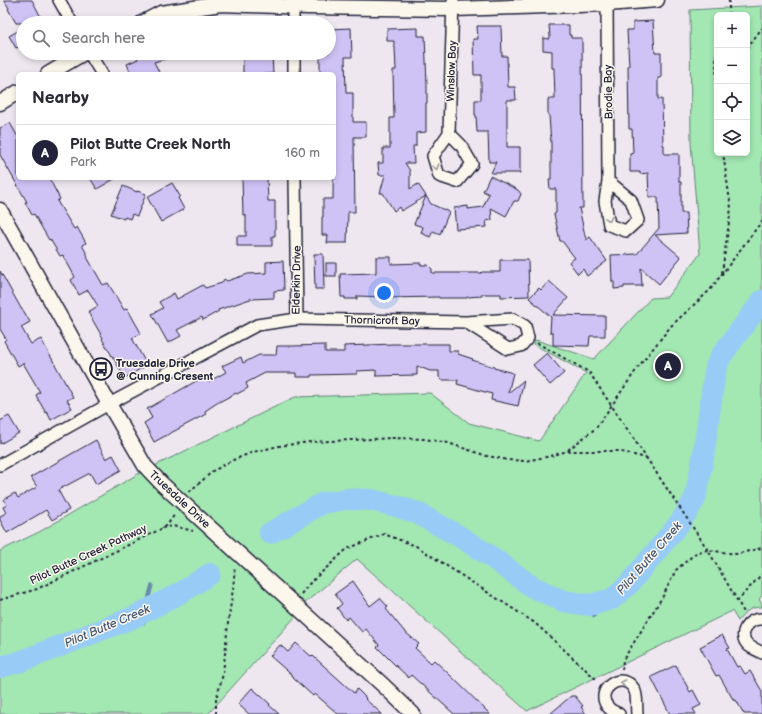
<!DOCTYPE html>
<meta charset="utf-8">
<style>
body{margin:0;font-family:"Balsamiq Sans",sans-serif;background:#f2f2f3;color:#2b2b33}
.controls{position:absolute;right:12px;top:12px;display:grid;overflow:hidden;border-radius:6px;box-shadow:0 2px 6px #0003}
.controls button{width:36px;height:36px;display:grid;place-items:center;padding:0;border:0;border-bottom:1px solid #e1e1e2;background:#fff;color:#2b2b33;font:20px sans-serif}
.you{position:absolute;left:384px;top:293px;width:14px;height:14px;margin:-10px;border:3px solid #fff;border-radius:50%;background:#1a73e8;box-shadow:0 0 0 6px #1a73e833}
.badge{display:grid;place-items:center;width:26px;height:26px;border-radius:50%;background:#22223b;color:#fff;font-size:13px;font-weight:700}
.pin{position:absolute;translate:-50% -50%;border:2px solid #fff;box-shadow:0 1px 4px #0006}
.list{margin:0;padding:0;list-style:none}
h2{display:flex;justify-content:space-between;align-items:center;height:52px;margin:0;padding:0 16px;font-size:17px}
h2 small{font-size:13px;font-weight:400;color:#7c7c81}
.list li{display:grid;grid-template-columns:26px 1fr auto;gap:12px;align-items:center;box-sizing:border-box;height:56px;padding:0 16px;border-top:1px solid #e1e1e2}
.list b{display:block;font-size:15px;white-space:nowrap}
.list p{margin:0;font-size:13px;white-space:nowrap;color:#7c7c81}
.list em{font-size:13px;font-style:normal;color:#7c7c81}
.icon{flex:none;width:22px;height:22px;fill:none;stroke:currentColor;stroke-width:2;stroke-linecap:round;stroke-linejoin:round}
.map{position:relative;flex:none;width:762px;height:714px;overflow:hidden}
.search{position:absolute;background:#fff;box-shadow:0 2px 6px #0003;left:16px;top:16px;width:320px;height:44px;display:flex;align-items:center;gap:10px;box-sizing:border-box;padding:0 14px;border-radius:22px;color:#7c7c81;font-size:15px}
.panel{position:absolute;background:#fff;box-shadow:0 2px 6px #0003;left:16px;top:72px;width:320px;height:108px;border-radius:6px}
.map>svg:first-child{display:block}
</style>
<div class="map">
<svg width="762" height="714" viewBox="0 0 762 714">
<rect width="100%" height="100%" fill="#eee7ef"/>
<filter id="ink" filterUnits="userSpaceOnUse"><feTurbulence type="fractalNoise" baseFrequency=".025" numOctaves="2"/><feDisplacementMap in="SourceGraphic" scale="8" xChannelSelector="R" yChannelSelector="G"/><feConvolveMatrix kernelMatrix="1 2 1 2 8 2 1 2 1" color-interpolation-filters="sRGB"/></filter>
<g filter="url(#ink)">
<path fill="#a3e7b2" stroke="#628476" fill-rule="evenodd" d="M 762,6 L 762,596 L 759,599 L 762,605 L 762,607 C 749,607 746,612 738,621 L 732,611 L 527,711 L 357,559 L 306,602 L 296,616 L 208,714 L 0,714 L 0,551 L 41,531 L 138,474 L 295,397 L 430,393 L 469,423 L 539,441 L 586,373 L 533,344 L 536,340 L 594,359 L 651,298 L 667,297 L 700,254 L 691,143 L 690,10 ZM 717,15 L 747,15 L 747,153 L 717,153 Z"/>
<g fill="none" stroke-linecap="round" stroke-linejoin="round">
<g stroke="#6988ab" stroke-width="3.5">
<path d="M 587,604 C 591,607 592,611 594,616"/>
<polyline points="140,614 148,600 152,585"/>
<polyline points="134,617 139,619 144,623"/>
</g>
<g stroke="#98ccf6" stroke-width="22">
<polyline points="270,533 323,503 347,499 371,500 396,506 417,513 457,535 490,556 531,586 563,601 590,605 612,599 629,584 679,524 695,499 703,458 714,378 716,367 721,356 762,301"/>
<polyline points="0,667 22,661 134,617 182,592 210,574"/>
</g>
</g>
<g fill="#cfc3f5" stroke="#22223b">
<polygon points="4,0 32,0 44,23 16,23 8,9 9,8"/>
<polygon points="653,21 655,53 661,53 661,78 658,78 658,99 662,99 663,145 664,145 664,154 679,154 679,182 681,182 681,213 686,213 687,233 655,235 681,257 659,284 641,268 642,286 624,286 624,288 614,289 614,282 612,282 611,255 637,254 659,228 658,197 649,197 648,173 640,174 640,172 630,172 630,154 633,153 632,129 629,129 628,66 629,66 627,30 633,30 633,22"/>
<polygon points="549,25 569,25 569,35 571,35 571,38 582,38 583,208 579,208 586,240 590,237 607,261 587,276 583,269 578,274 569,262 575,258 562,241 560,241 554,214 556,213 556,189 550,189 549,179 551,179 551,144 549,115 548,115 548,99 555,99 554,68 552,68 552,51 543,50 543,38 549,39 550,37"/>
<polygon points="477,26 501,26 502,56 507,56 508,87 515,87 516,100 507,100 507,147 520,147 520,173 491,173 496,162 489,162 488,132 477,132 476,115 475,115 475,100 481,100 481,75 474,75 473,39 478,39"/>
<polygon points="23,28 23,45 16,48 9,36"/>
<polygon points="351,28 352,57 345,57 346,93 353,93 353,122 366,122 366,137 354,137 355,212 348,212 347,243 327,243 328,235 322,235 322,217 323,217 323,199 333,199 334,74 320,74 320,53 329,53 329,29"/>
<polygon points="418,28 418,36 425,36 427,85 427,103 426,103 426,132 416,133 416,146 413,146 414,163 405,163 410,171 410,189 418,184 426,196 401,211 399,207 394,211 383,193 380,193 385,175 379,175 378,163 383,163 383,148 390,148 390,118 394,118 393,70 396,70 395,47 394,47 394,41 387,41 387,29"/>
<polygon points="135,53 176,53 176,56 154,62 160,74 131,74 127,64 138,59"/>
<polygon points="243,53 272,53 273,74 243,74"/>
<polygon points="10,123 18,137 18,178 49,178 60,199 57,201 74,229 77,227 86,243 82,245 88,256 87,257 103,285 108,283 124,310 127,308 141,333 132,338 147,365 125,378 102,339 103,338 88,312 98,306 88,290 79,295 71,280 75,277 63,255 60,256 50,239 49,240 34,214 32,215 25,202 27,202 0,155 0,128"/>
<polygon points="490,176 518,190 521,194 518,201 514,201 506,216 491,208 492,220 486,221 487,227 456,229 454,208 468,206 468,209 483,207 489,194 483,191"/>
<polygon points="90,178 116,178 97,189"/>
<polygon points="242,178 267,178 268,201 275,201 275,236 272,236 272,246 237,246 237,236 246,236 246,215 243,215"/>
<polygon points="172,183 180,196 178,198 184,209 161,222 147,197"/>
<polygon points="123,186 137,192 137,191 146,194 137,216 132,214 130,219 125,217 124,219 111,214"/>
<polygon points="426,196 431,204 449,212 440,234 433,231 430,237 421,233 423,227 414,224"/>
<polygon points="314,254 323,254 324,289 315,289"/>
<polygon points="376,257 391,257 391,264 421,263 421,265 428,265 432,269 432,273 481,273 482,272 500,272 500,260 528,260 529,296 501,297 501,294 482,294 482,296 467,297 467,298 439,298 439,297 385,298 385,297 357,296 357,299 345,299 345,297 341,297 340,274 376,273"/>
<polygon points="283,261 284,290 274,291 274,298 250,299 218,310 219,311 203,320 202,317 177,330 181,336 168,343 152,314 163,308 159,302 174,293 177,299 203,285 205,288 222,283 224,279 227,281 248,274 266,273 266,262"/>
<rect x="326" y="263" width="10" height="13"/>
<polygon points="0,271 22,310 23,310 30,322 21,327 31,344 41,339 73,397 67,400 72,408 51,420 47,412 46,413 39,401 36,395 40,392 23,363 18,366 4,341 6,339 0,329"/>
<polygon points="549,281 568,298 553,315 605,316 605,336 590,336 589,346 553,345 553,332 550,332 551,317 529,298 539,288 541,290"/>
<polygon points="393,344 449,344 449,351 458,351 458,354 473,359 472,360 494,367 494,368 513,373 508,393 524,380 518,406 491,400 492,394 457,384 458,380 442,380 439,377 439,371 430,371 417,366 417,375 376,376 376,370 357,371 357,374 311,375 311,377 296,377 296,373 265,373 246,383 248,388 237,394 236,393 217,403 205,411 206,414 154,442 144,423 152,418 147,409 205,376 208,382 226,372 222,366 241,357 243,363 259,355 276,355 277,346 293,346 325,345 325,352 344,352 344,346"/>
<polygon points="547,353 564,373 550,385 533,365"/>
<polygon points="9,416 19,433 0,444 0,421"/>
<polygon points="96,440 106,459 113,455 121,470 96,484 90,473 58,490 69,510 52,520 46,510 7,533 0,520 0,516 6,513 3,507 7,505 4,499 15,493 18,498 37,487 31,477"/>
<polygon points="353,581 370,606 380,598 388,607 386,609 404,631 419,644 415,648 431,663 434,660 449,674 490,714 454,714 411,675 409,678 394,664 377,647 379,645 366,629 362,632 349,617 346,620 337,608 342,604 335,594"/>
<polygon points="722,635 730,648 727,649 737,667 740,666 745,674 750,671 762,691 762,714 744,714 736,700 734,701 719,675 716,676 700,647"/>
<polygon points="296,643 312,657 313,656 354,693 357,689 366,698 365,699 382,714 338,714 315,694 313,696 293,678 294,677 270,656 280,645 288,652"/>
<polygon points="676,665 690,692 693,690 701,705 693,709 696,714 670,714 651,677"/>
<polygon points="252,688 270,704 269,705 279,714 249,714 238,704"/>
<polygon points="571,696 575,696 583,706 581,707 586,714 550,714"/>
</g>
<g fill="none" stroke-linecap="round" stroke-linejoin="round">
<g stroke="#22223b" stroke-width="14">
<g id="minor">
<polyline points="59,0 72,23"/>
<polyline points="607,0 608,181 605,201 609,225 626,231 638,220 631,200 608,181"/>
<polyline points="293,7 293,23"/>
<polyline points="89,53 102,74"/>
<polyline points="294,53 294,74"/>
<polyline points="449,133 461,145 472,164 457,182 439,176 433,156 449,133 453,0"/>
<polyline points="297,319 466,322 513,319 525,326 528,338 521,346 508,349 466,322"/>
<polyline points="0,465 109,404 257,325 297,319 295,178"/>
<path d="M 762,619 C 748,618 737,634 748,645 C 751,648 758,650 762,653"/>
<path d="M 619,714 C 616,712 611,711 609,708 C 592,691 622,669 634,689 C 638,696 636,706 637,714"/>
</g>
</g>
<g stroke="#22223b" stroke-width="17">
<g id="tertiary">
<polyline points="142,23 161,13 221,4 307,7 453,9 607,4 657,0"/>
<polyline points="48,74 84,53"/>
<polyline points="0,103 18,92"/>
<polyline points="0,210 109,404 145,466 162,484 384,686 413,714"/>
</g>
</g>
<g stroke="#22223b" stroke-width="2" stroke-dasharray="3 3" stroke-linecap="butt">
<polyline points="729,0 729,15"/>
<polyline points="747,48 762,28"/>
<polyline points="717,53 716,55 717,98"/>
<polyline points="722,273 731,208 723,153"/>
<polyline points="537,343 589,372 708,550 745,614"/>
<polyline points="568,450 596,428 639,366 671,326 710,290 762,221"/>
<polyline points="189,492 213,471 231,461 253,452 279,446 310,442 393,438 425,439 448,443 487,456 509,460 525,461 551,456 567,451 618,451 646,458"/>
<polyline points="162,528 173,526 193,531"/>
<polyline points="301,594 310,583 347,549 384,534 416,546 535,623 598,681"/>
<polyline points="0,600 37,589 120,549 161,529 168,524 175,514"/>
<polyline points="737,601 762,574"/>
<polyline points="622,670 623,660 663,596 676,570 697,552 708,550 736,554 762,548"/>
<polyline points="216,714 216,700 223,674 228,623 233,589 235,567"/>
</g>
<use href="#minor" stroke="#fbf7ec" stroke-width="11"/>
<use href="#tertiary" stroke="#fbf7ec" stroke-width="14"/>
</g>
<defs><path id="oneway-chevron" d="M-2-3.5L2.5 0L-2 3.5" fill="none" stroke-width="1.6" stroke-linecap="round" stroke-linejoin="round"/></defs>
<g stroke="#99979c">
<use href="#oneway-chevron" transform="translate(436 167) rotate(73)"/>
<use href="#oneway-chevron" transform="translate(609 219) rotate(77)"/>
<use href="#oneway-chevron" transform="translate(623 683) rotate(-169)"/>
</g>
</g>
<defs>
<g id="bus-ring" transform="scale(1.15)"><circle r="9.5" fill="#fbf7ec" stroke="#22223b" stroke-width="1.5"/><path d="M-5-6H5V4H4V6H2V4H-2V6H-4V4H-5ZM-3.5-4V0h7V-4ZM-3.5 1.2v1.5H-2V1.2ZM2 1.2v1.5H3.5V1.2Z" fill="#22223b"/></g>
</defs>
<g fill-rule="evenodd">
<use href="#bus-ring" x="101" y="369"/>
</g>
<g text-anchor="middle" stroke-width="3" stroke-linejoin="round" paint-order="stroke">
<g font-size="11" fill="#22223b" stroke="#fbf7ec">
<text transform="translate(451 71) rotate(-88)" y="4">Winslow Bay</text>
<text transform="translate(608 92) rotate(-91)" y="4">Brodie Bay</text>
<text transform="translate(296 280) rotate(-89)" y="4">Elderkin Drive</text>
<text transform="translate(382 320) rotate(1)" y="4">Thornicroft Bay</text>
<text transform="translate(180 499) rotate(43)" y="4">Truesdale Drive</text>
<text transform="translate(88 554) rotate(-25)" y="4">Pilot Butte Creek Pathway</text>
</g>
<g font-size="11" font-weight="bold" fill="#22223b" stroke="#fbf7ec" text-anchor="start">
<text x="116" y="367">Truesdale Drive<tspan x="116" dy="13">@ Cunning Cresent</tspan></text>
</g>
<g font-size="12" font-style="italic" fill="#455573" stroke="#fbf7ec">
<text transform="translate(649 558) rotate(-49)" y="4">Pilot Butte Creek</text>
<text transform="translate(107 626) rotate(-23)" y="4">Pilot Butte Creek</text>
</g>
</g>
</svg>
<div class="controls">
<button>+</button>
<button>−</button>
<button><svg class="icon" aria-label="locate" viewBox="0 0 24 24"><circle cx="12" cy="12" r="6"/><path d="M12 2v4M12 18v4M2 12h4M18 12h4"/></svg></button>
<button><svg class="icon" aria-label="layers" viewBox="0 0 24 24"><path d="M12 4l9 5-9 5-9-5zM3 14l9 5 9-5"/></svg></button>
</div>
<div class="you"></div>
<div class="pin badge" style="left:668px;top:366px">A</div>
<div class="search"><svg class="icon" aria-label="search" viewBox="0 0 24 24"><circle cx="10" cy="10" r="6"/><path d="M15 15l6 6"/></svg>Search here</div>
<section class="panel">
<h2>Nearby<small></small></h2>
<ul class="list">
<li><span class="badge">A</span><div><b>Pilot Butte Creek North</b><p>Park</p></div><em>160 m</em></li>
</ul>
</section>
</div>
